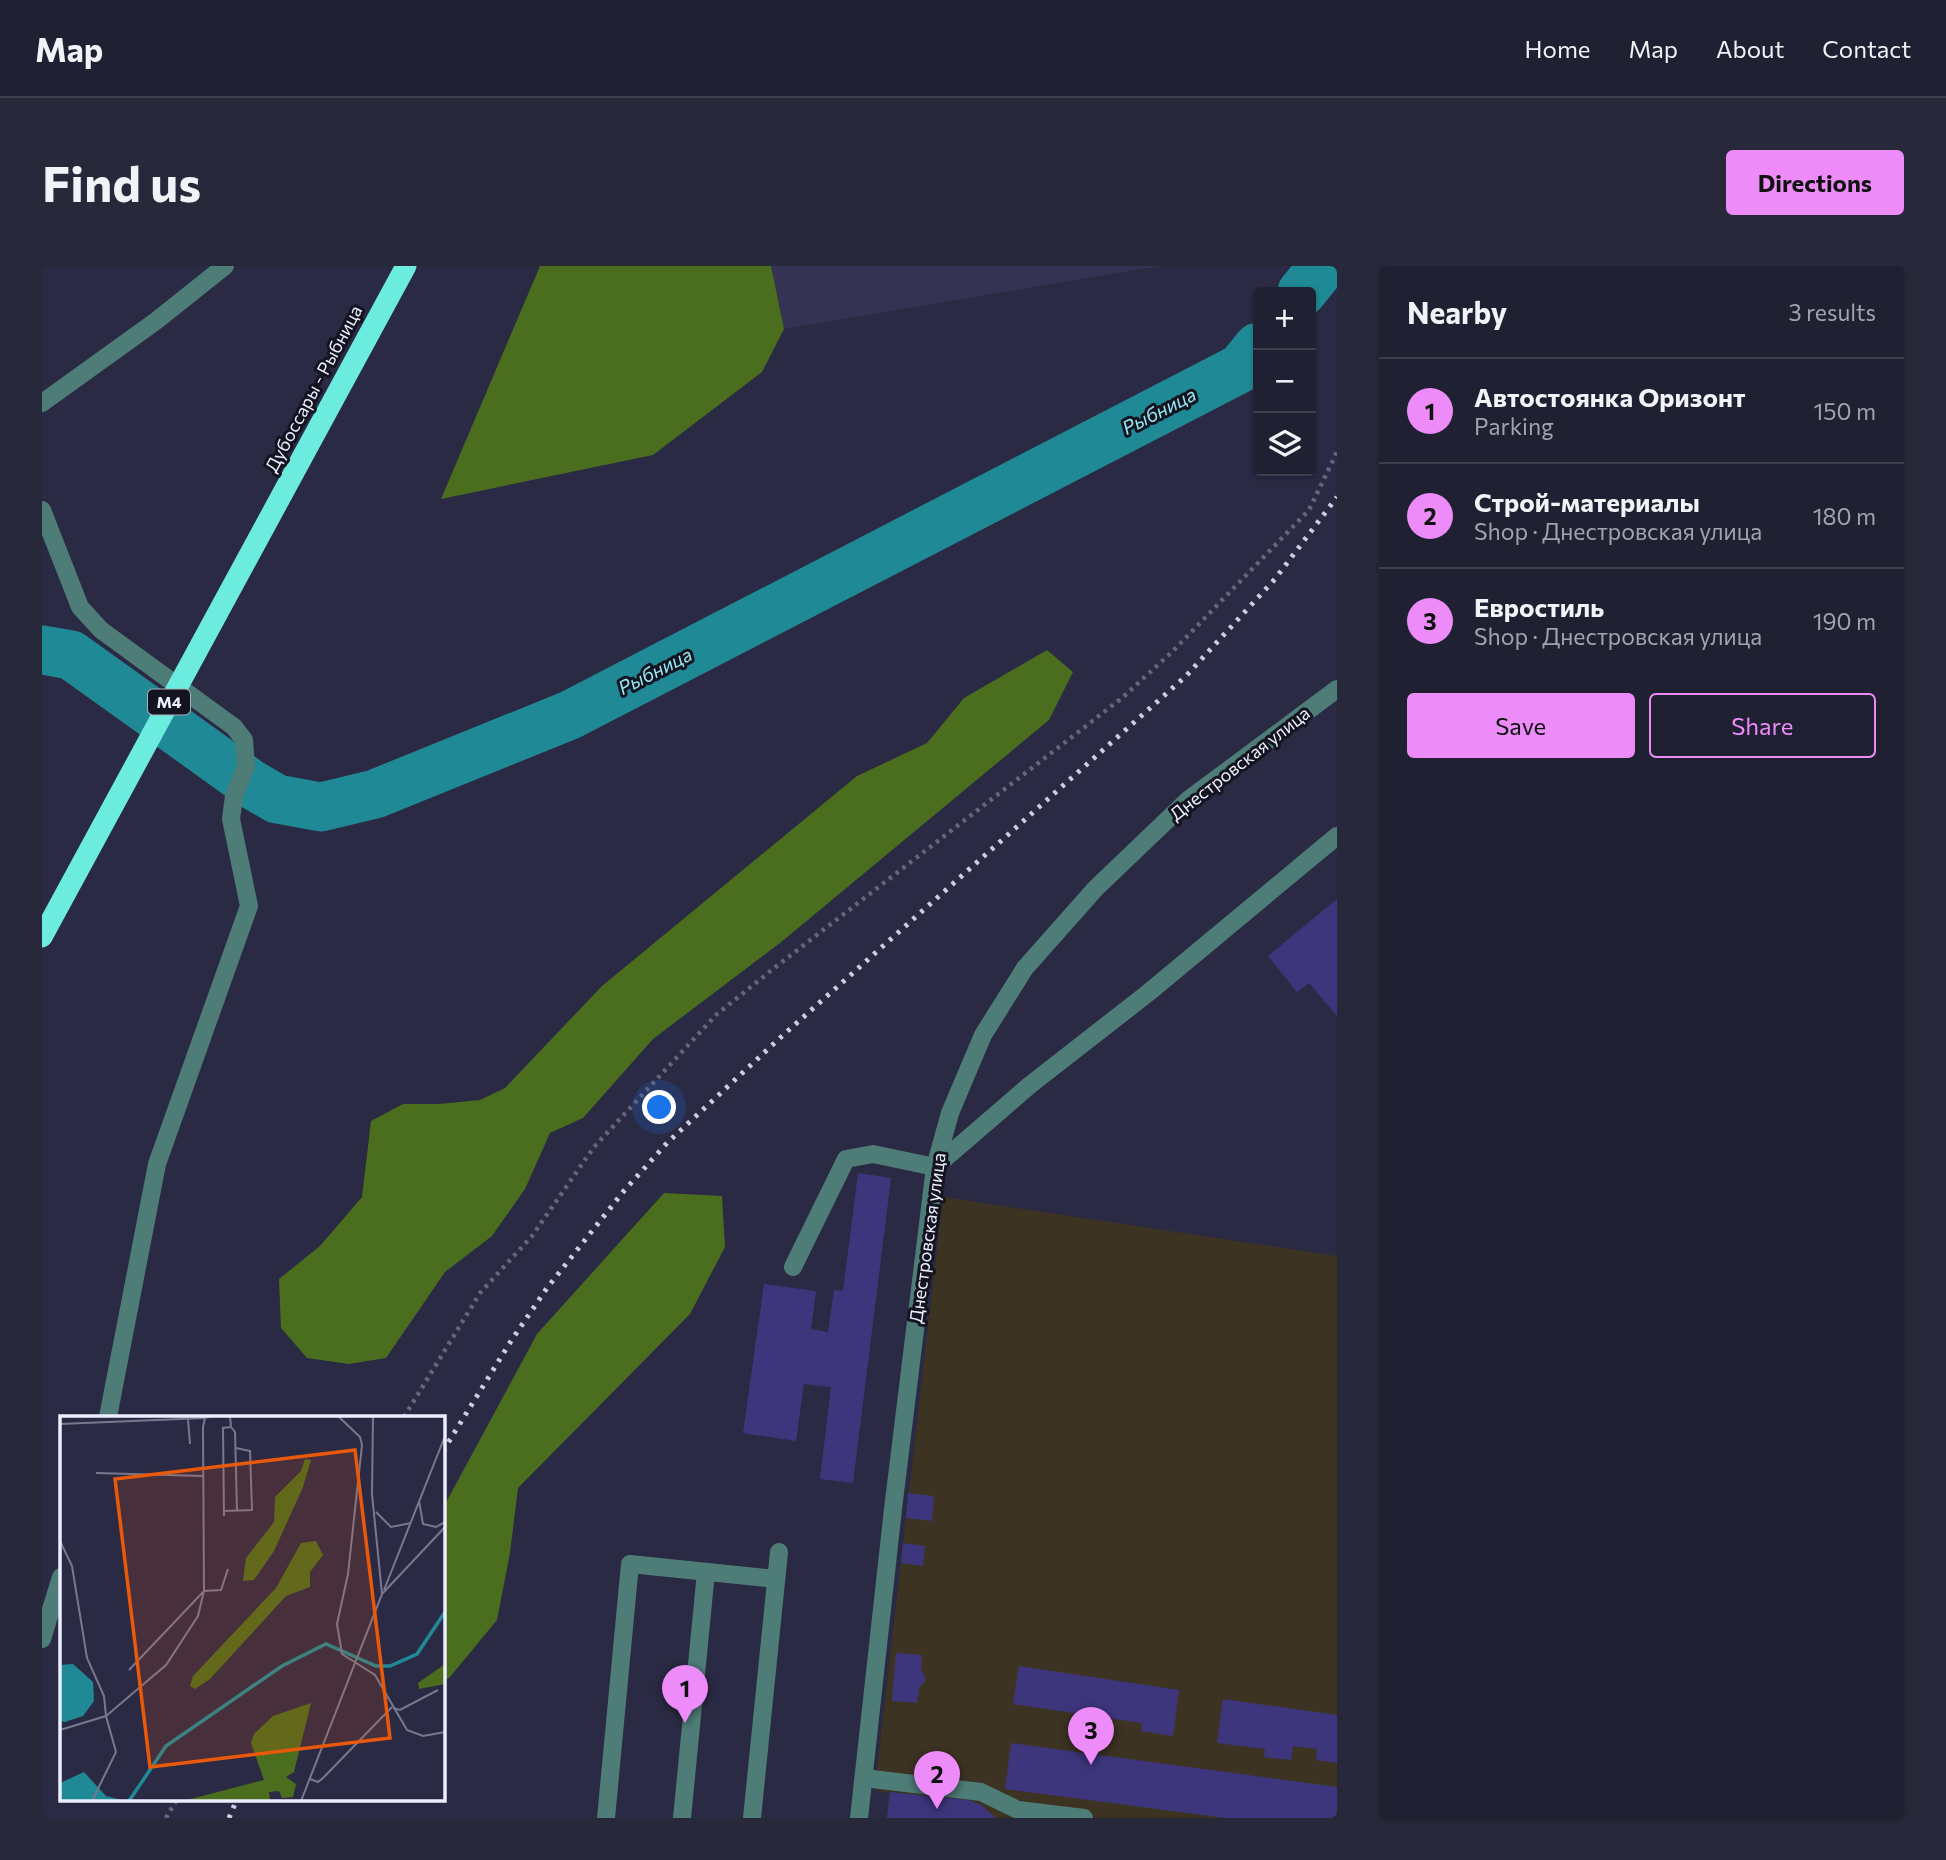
<!DOCTYPE html>
<meta charset="utf-8">
<style>
body{margin:0;font-family:Commissioner,sans-serif;background:#28283b;color:#f1f3f6}
.controls{position:absolute;right:21px;top:21px;display:grid;overflow:hidden;border-radius:7px;box-shadow:0 2px 5px #0004}
.controls button{width:63px;height:63px;display:grid;place-items:center;padding:0;border:0;border-bottom:2px solid #3d3e4e;background:#202033;color:#f1f3f6;font:35px sans-serif}
.you{position:absolute;left:618px;top:842px;width:24px;height:24px;margin:-18px;border:5px solid #fff;border-radius:50%;background:#1a73e8;box-shadow:0 0 0 10px #1a73e833}
.badge{display:grid;place-items:center;width:46px;height:46px;border-radius:50%;background:#ed8cf9;color:#111;font-size:23px;font-weight:700}
.pin{position:absolute;translate:-50% -58px;filter:drop-shadow(0 2px 4px #0008)}
.pin::after{content:'';position:absolute;top:37px;width:24px;height:21px;background:inherit;clip-path:polygon(0 0,100% 0,50% 100%)}
.list{margin:0;padding:0;list-style:none}
h2{display:flex;justify-content:space-between;align-items:center;height:91px;margin:0;padding:0 28px;font-size:30px}
h2 small{font-size:23px;font-weight:400;color:#a2a3ac}
.list li{display:grid;grid-template-columns:46px 1fr auto;gap:21px;align-items:center;box-sizing:border-box;height:105px;padding:0 28px;border-top:2px solid #3d3e4e}
.list b{display:block;font-size:26px;white-space:nowrap}
.list p{margin:0;font-size:23px;white-space:nowrap;color:#a2a3ac}
.list em{font-size:23px;font-style:normal;color:#a2a3ac}
.actions{display:flex;gap:14px;padding:21px 28px}
.actions a{flex:1;padding:16px 0;border:2px solid #ed8cf9;border-radius:7px;text-align:center;font-size:24px;color:#ed8cf9}
.actions .main{background:#ed8cf9;color:#111}
.icon{flex:none;width:38px;height:38px;fill:none;stroke:currentColor;stroke-width:2;stroke-linecap:round;stroke-linejoin:round}
.map{position:relative;flex:none;width:1295px;height:1552px;overflow:hidden;border-radius:7px}
header{display:flex;align-items:center;gap:42px;box-sizing:border-box;height:98px;padding:0 35px;background:#202033;border-bottom:2px solid #3d3e4e}
header strong{font-size:33px}
nav{display:flex;gap:38px;margin-inline-start:auto;font-size:24px}
.intro{display:flex;align-items:center;justify-content:space-between;box-sizing:border-box;height:168px;padding:0 42px}
h1{margin:0;font-size:49px}
.button{padding:18px 32px;border-radius:7px;background:#ed8cf9;color:#111;font-size:24px;font-weight:700}
main{display:flex;gap:42px;padding:0 42px}
aside{flex:1;background:#202033;border-radius:7px;box-shadow:0 2px 5px #0004}
.map>svg:first-child{display:block}
</style>
<header>
<strong>Map</strong>
<nav><a>Home</a><a>Map</a><a>About</a><a>Contact</a></nav>
</header>
<div class="intro"><h1>Find us</h1><a class="button">Directions</a></div>
<main>
<div class="map">
<svg width="1295" height="1552" viewBox="0 0 1295 1552">
<rect width="100%" height="100%" fill="#2b2a44"/>
<polygon fill="#3c3323" points="901,931 1295,990 1295,1552 845,1552 847,1527 833,1524 835,1504"/>
<polygon fill="#353353" points="729,0 1117,0 742,63"/>
<g fill="#4a6d1e">
<polygon points="498,0 729,0 742,63 720,106 611,189 399,233"/>
<polygon points="1005,384 1031,406 1007,454 738,677 611,773 541,852 508,867 483,923 450,970 403,1006 344,1092 307,1098 265,1092 239,1062 237,1013 278,980 320,931 329,855 361,838 397,838 438,834 463,822 560,720 815,510 885,477 922,432"/>
<polygon points="622,927 680,930 683,981 648,1048 476,1222 468,1287 455,1354 408,1411 401,1416 401,1242 495,1068"/>
</g>
<g fill="none" stroke-linecap="round" stroke-linejoin="round">
<g stroke="#1f8995" stroke-width="49">
<polyline points="1260,26 1281,0"/>
<polyline points="0,384 29,389 209,518 235,533 279,541 333,528 528,449 1199,102 1216,81"/>
</g>
</g>
<g fill="#3e367c">
<polygon points="1295,633 1295,750 1267,717 1255,726 1226,690"/>
<polygon points="816,907 849,912 811,1217 778,1213 789,1121 762,1118 754,1175 701,1167 722,1018 774,1025 769,1063 786,1066 792,1024 801,1025"/>
<polygon points="866,1227 892,1230 890,1255 864,1252"/>
<polygon points="861,1277 883,1280 881,1300 859,1297"/>
<polygon points="854,1387 880,1389 879,1403 884,1414 877,1422 875,1437 850,1435"/>
<polygon points="977,1400 1137,1424 1131,1470 1099,1465 1100,1457 971,1438"/>
<polygon points="1181,1433 1295,1449 1295,1497 1274,1494 1275,1483 1251,1480 1249,1494 1222,1491 1223,1483 1175,1477"/>
<polygon points="969,1477 1295,1521 1295,1552 1184,1552 963,1523"/>
<polygon points="848,1526 927,1534 939,1539 954,1552 845,1552"/>
</g>
<g fill="none" stroke-linecap="round" stroke-linejoin="round">
<g stroke="#65657c" stroke-width="4.5" stroke-dasharray="3.5 5" stroke-linecap="butt">
<polyline points="362,1151 438,1027 490,970 552,881 674,749 731,703 1080,432 1131,385 1267,244 1295,186"/>
<polyline points="124,1552 135,1533"/>
</g>
<g stroke="#4e7c77" stroke-width="18">
<polyline points="0,137 114,55 183,0"/>
<polyline points="0,244 38,341 59,364 192,461 202,474 204,500 192,530 189,553 207,640 115,898 66,1151"/>
<polyline points="751,1001 804,893 831,888 893,901 988,819 1106,727 1295,570"/>
<polyline points="0,1373 19,1311"/>
<polyline points="822,1512 939,1526 976,1544 1042,1552"/>
<polyline points="564,1552 588,1298 734,1313"/>
<polyline points="640,1552 664,1306"/>
<polyline points="710,1552 737,1286"/>
<polyline points="817,1552 851,1243 893,901 908,847 941,769 983,702 1054,622 1146,534 1295,423"/>
</g>
<polyline stroke="#6cebdf" stroke-width="21" points="0,671 364,0"/>
<g stroke="#cdcee0" stroke-width="5" stroke-dasharray="3.5 7" stroke-linecap="butt">
<polyline points="401,1185 469,1075 505,1022 581,926 625,877 739,771 1144,410 1233,313 1295,231"/>
<polyline points="187,1552 195,1533"/>
</g>
</g>
<g text-anchor="middle" stroke-width="6" stroke-linejoin="round" paint-order="stroke">
<rect fill="#141420" stroke="#acadbc" stroke-width="2" x="106" y="423.5" width="42" height="25" rx="5"/>
<g font-size="16" font-weight="bold" fill="#edeeff">
<text x="127" y="442">M4</text>
</g>
<g font-size="18" fill="#edeeff" stroke="#141420">
<text transform="translate(272 123) rotate(-62)" y="6">Дубоссары - Рыбница</text>
<text transform="translate(1198 498) rotate(-38)" y="6">Днестровская улица</text>
<text transform="translate(886 972) rotate(-82)" y="6">Днестровская улица</text>
</g>
<g font-size="19" font-style="italic" fill="#93ecf7" stroke="#141420">
<text transform="translate(1117 145) rotate(-27)" y="7">Рыбница</text>
<text transform="translate(613 405) rotate(-27)" y="7">Рыбница</text>
</g>
</g>
<g transform="translate(18 1150)">
<rect width="385" height="385" fill="#2b2a44"/>
<path d="M 245,43 L 251,44 L 243,71 L 214,135 L 194,164 L 183,165 L 186,142 L 214,106 L 215,81 L 241,55 ZM 256,125 L 263,139 L 250,156 L 250,171 L 226,180 L 150,263 L 135,273 L 130,270 L 133,260 L 216,172 L 241,127 ZM 385,248 L 385,268 L 359,273 L 358,267 ZM 251,287 L 234,356 L 226,361 L 236,368 L 233,381 L 222,382 L 219,375 L 209,376 L 210,385 L 123,385 L 204,364 L 191,327 L 194,318 L 213,300 Z" fill="#4a6d1e"/>
<path d="M 13,248 L 33,266 L 34,285 L 23,300 L 5,306 L 0,305 L 0,249 ZM 24,356 L 46,380 L 65,385 L 0,385 L 0,367 Z" fill="#1f8995"/>
<path fill="none" stroke="#1f8995" stroke-width="3.5" d="M 69,385 L 106,330 L 222,250 L 266,228 L 316,250 L 330,250 L 357,238 L 385,196"/>
<path fill="none" stroke="#79788f" stroke-width="2" d="M 278,0 L 300,21 L 302,29 L 288,158 L 277,208 L 282,238 L 315,259 L 347,314 L 363,320 L 385,316M 128,3 L 130,28M 0,8 L 145,2M 171,11 L 175,16 L 177,95M 36,57 L 143,60M 359,85 L 363,108 L 376,111 L 385,106M 164,95 L 192,94 L 190,35 L 176,32M 316,96 L 331,111 L 351,107M 164,100 L 163,12 L 171,11 L 170,0M 0,125 L 12,150 L 27,242 L 44,280 L 46,300 L 0,314M 324,174 L 385,20M 322,178 L 385,111M 69,254 L 144,175 L 161,174 L 168,153M 333,292 L 340,294 L 378,274M 250,363 L 258,366 L 263,362 L 332,291M 32,385 L 56,336 L 46,300 L 106,249 L 138,200 L 144,175 L 143,11 L 145,2 L 151,0M 241,385 L 322,178 L 312,78 L 313,0"/>
<path fill="#e8590c" fill-opacity="0.15" stroke="#e8590c" stroke-width="3.5" d="M 295,34 L 330,322 L 90,351 L 55,63 Z"/>
<rect width="385" height="385" fill="none" stroke="#edeeff" stroke-width="3.5"/>
</g>
</svg>
<div class="controls">
<button>+</button>
<button>−</button>
<button><svg class="icon" aria-label="layers" viewBox="0 0 24 24"><path d="M12 4l9 5-9 5-9-5zM3 14l9 5 9-5"/></svg></button>
</div>
<div class="you"></div>
<div class="pin badge" style="left:643px;top:1457px">1</div>
<div class="pin badge" style="left:895px;top:1543px">2</div>
<div class="pin badge" style="left:1049px;top:1499px">3</div>
</div>
<aside>
<h2>Nearby<small>3 results</small></h2>
<ul class="list">
<li><span class="badge">1</span><div><b>Автостоянка Оризонт</b><p>Parking</p></div><em>150 m</em></li>
<li><span class="badge">2</span><div><b>Строй-материалы</b><p>Shop · Днестровская улица</p></div><em>180 m</em></li>
<li><span class="badge">3</span><div><b>Евростиль</b><p>Shop · Днестровская улица</p></div><em>190 m</em></li>
</ul>
<div class="actions"><a class="main">Save</a><a>Share</a></div>
</aside>
</main>
